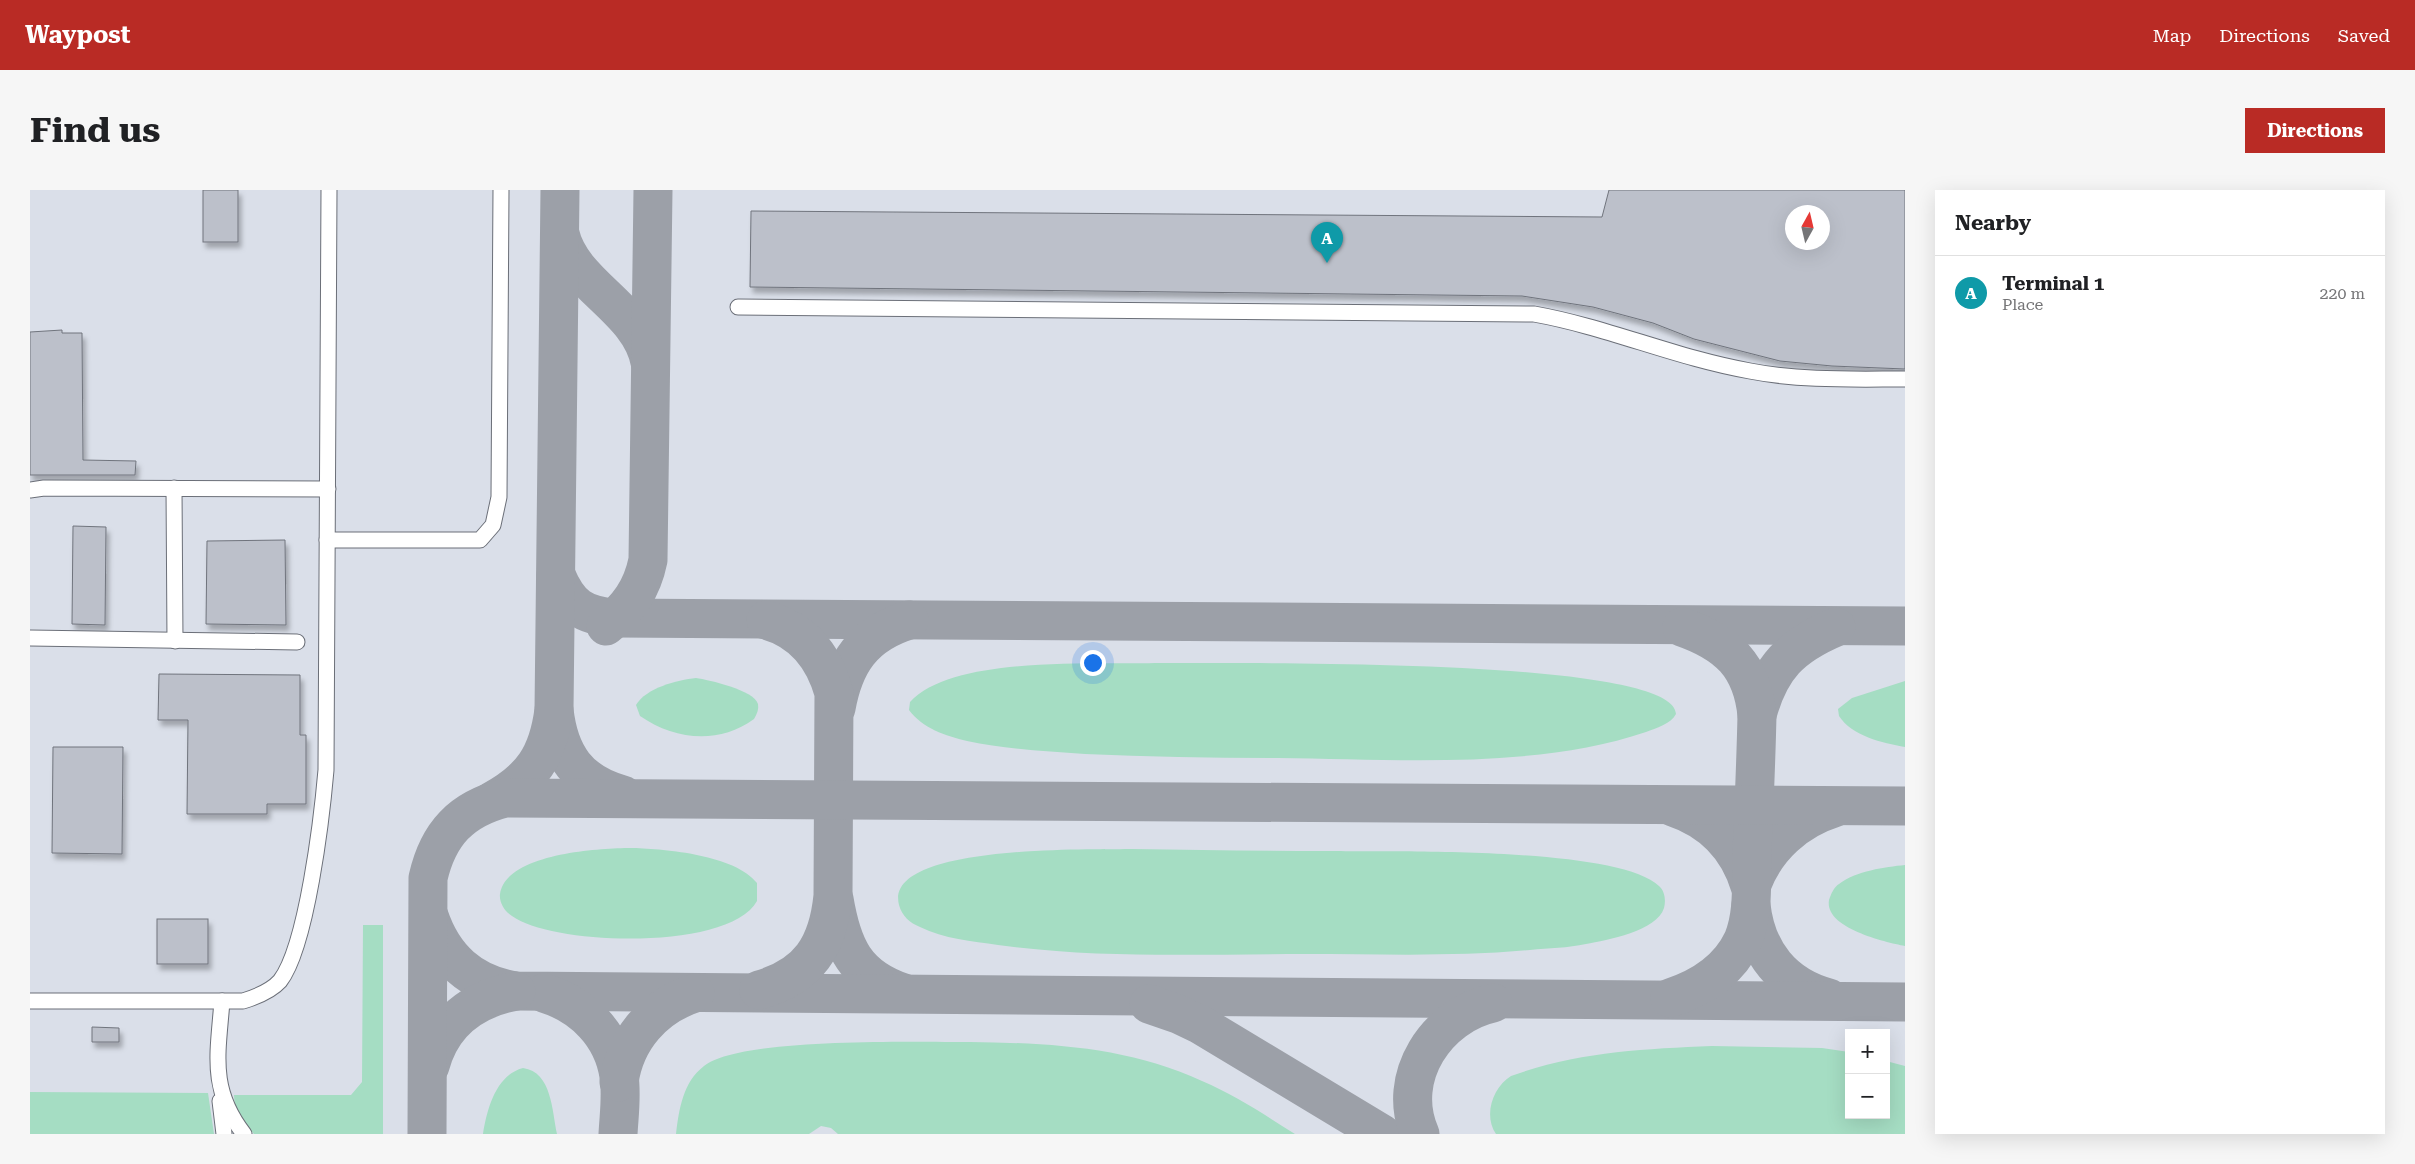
<!DOCTYPE html>
<meta charset="utf-8">
<style>
body{margin:0;font-family:"Roboto Serif",serif;background:#f6f6f6;color:#202124}
.controls{position:absolute;right:15px;bottom:15px;display:grid;overflow:hidden;border-radius:0px;box-shadow:0 5px 20px #0002}
.controls button{width:45px;height:45px;display:grid;place-items:center;padding:0;border:0;border-bottom:1px solid #e0e0e0;background:#fff;color:#202124;font:25px sans-serif}
.compass{position:absolute;left:1755px;top:15px;width:45px;height:45px;border-radius:50%;background:#fff;box-shadow:0 5px 20px #0002;rotate:8deg}
.you{position:absolute;left:1062px;top:472px;width:18px;height:18px;margin:-12px;border:4px solid #fff;border-radius:50%;background:#1a73e8;box-shadow:0 0 0 8px #1a73e833}
.badge{display:grid;place-items:center;width:32px;height:32px;border-radius:50%;background:#b92b25;color:#fff;font-size:16px;font-weight:700}
.pin{position:absolute;translate:-50% -41px;filter:drop-shadow(0 1px 2px #0008)}
.pin::after{content:'';position:absolute;top:26px;width:18px;height:15px;background:inherit;clip-path:polygon(0 0,100% 0,50% 100%)}
.list{margin:0;padding:0;list-style:none}
h2{display:flex;justify-content:space-between;align-items:center;height:65px;margin:0;padding:0 20px;font-size:21px}
h2 small{font-size:16px;font-weight:400;color:#757577}
.list li{display:grid;grid-template-columns:32px 1fr auto;gap:15px;align-items:center;box-sizing:border-box;height:75px;padding:0 20px;border-top:1px solid #e0e0e0}
.list b{display:block;font-size:19px;white-space:nowrap}
.list p{margin:0;font-size:16px;white-space:nowrap;color:#757577}
.list em{font-size:16px;font-style:normal;color:#757577}
.map{position:relative;flex:none;width:1875px;height:944px;overflow:hidden;border-radius:0px}
header{display:flex;align-items:center;gap:30px;box-sizing:border-box;height:70px;padding:0 25px;background:#b92b25;color:#fff}
header strong{font-size:24px}
nav{display:flex;gap:28px;margin-inline-start:auto;font-size:18px}
.intro{display:flex;align-items:center;justify-content:space-between;box-sizing:border-box;height:120px;padding:0 30px}
h1{margin:0;font-size:35px}
.button{padding:12px 22px;border-radius:0px;background:#b92b25;color:#fff;font-size:18px;font-weight:700}
main{display:flex;gap:30px;padding:0 30px}
aside{flex:1;background:#fff;border-radius:0px;box-shadow:0 5px 20px #0002}
.map>svg:first-child{display:block}
</style>
<header>
<strong>Waypost</strong>
<nav><a>Map</a><a>Directions</a><a>Saved</a></nav>
</header>
<div class="intro"><h1>Find us</h1><a class="button">Directions</a></div>
<main>
<div class="map">
<svg width="1875" height="944" viewBox="0 0 1875 944">
<defs>
<filter id="shadow"><feDropShadow dx="3" dy="5.5" stdDeviation="2.5" flood-color="#0004"/></filter>
</defs>
<rect width="100%" height="100%" fill="#dadfe9"/>
<g fill="#a5ddc3">
<path d="M 1125,473 C 1183,474 1645,465 1646,524 C 1641,534 1626,538 1616,542 C 1504,580 1365,569 1248,568 C 1183,568 1119,567 1055,564 C 1015,561 975,559 937,551 C 916,546 892,538 879,520 L 880,512 C 923,465 1064,475 1125,473 Z"/>
<path d="M 666,488 C 679,490 724,500 728,514 C 729,519 727,524 724,529 C 688,555 645,550 610,526 L 606,515 C 616,498 647,490 666,488 Z"/>
<path d="M 1875,491 L 1875,557 C 1852,553 1822,546 1809,526 L 1808,519 L 1822,508 Z"/>
<path d="M 603,658 C 636,659 705,665 727,693 L 727,711 C 700,761 523,756 482,726 C 474,721 469,712 470,704 C 476,663 571,658 603,658 Z"/>
<path d="M 1102,659 C 1166,660 1231,661 1295,661 C 1359,662 1587,656 1629,696 C 1635,701 1636,711 1634,718 C 1627,741 1577,750 1556,754 C 1538,758 1519,758 1500,760 C 1425,767 1350,764 1274,764 C 1173,764 1070,769 968,755 C 942,751 914,749 890,737 C 880,733 872,726 869,715 C 853,653 1066,660 1102,659 Z"/>
<path d="M 1875,675 L 1875,756 C 1855,752 1794,738 1799,710 C 1801,704 1804,697 1809,694 C 1826,681 1855,677 1875,675 Z"/>
<path d="M 333,735 L 353,735 L 353,944 L 224,944 C 213,933 204,921 204,905 L 321,905 L 332,892 Z"/>
<path d="M 940,852 C 1020,853 1098,857 1172,891 C 1205,905 1235,925 1265,944 L 808,944 L 801,938 L 791,936 L 779,944 L 646,944 C 649,919 653,892 674,876 C 711,847 888,852 940,852 Z"/>
<path d="M 1682,856 L 1792,858 L 1819,862 L 1819,925 L 1856,925 L 1856,871 L 1875,876 L 1875,944 L 1466,944 C 1453,925 1463,897 1481,886 C 1547,862 1612,859 1682,856 Z"/>
<path d="M 493,878 C 522,882 522,921 527,944 L 453,944 C 457,919 466,885 493,878 Z"/>
<polygon points="0,902 178,903 184,944 0,944"/>
</g>
<g fill="none" stroke-linecap="round" stroke-linejoin="round">
<g stroke="#9ca0a8" stroke-width="39">
<path d="M 530,44 C 542,96 610,118 620,172"/>
<path d="M 526,385 C 539,416 553,426 586,428 L 1875,436"/>
<path d="M 576,436 C 598,418 612,400 618,370 L 623,0"/>
<path d="M 806,518 C 814,473 833,444 879,430"/>
<path d="M 524,520 C 529,565 548,593 593,605"/>
<path d="M 1727,525 C 1740,477 1761,456 1806,437"/>
<path d="M 462,611 C 502,589 518,566 524,520 L 530,0"/>
<path d="M 1643,617 C 1682,630 1708,656 1720,696"/>
<path d="M 1722,694 C 1736,657 1766,630 1804,618"/>
<path d="M 804,709 C 812,757 825,787 874,803"/>
<path d="M 1721,715 C 1726,762 1753,796 1799,808"/>
<path d="M 399,726 C 413,768 441,794 486,801 L 1875,812"/>
<path d="M 729,800 C 779,786 798,756 803,706 L 804,503 C 794,467 773,440 736,430"/>
<path d="M 514,803 C 553,815 583,845 589,886 C 592,905 589,925 588,944"/>
<path d="M 1640,808 C 1671,798 1699,780 1713,750 C 1724,724 1721,691 1722,663 C 1724,617 1726,571 1727,525 C 1722,476 1698,453 1652,437"/>
<polyline points="1119,814 1148,824 1171,835 1352,944"/>
<path d="M 400,876 C 411,833 443,809 486,801"/>
<path d="M 589,892 C 595,849 624,816 665,803"/>
<path d="M 397,944 L 398,688 C 408,644 431,619 475,608 L 1875,616"/>
<path d="M 1390,944 C 1365,887 1407,825 1463,813"/>
</g>
</g>
<g fill="#bcc0ca" stroke="#70747d" fill-rule="evenodd" filter="url(#shadow)">
<rect x="173" y="0" width="35" height="52"/>
<path d="M 1579,0 L 1875,0 L 1875,179 L 1802,176 L 1750,171 L 1664,149 L 1623,133 L 1563,117 L 1492,106 L 720,97 L 721,21 L 1572,27 ZM 1762,22 L 1792,22 L 1792,52 L 1762,52 Z"/>
<polygon points="32,140 32,143 52,143 53,270 106,271 105,285 0,285 0,142"/>
<polygon points="43,336 76,337 75,435 42,434"/>
<polygon points="255,350 256,435 176,434 177,351"/>
<polygon points="129,484 270,485 270,545 276,545 276,614 237,614 237,624 157,624 158,530 128,530"/>
<polygon points="23,557 93,557 92,664 22,663"/>
<rect x="127" y="729" width="51" height="45"/>
<polygon points="62,837 89,838 89,852 62,852"/>
</g>
<g fill="none" stroke-linecap="round" stroke-linejoin="round">
<g stroke="#6b6f78" stroke-width="17">
<g id="minor">
<path d="M 708,117 L 1504,124 C 1577,137 1646,168 1720,181 C 1771,191 1823,189 1875,189"/>
<polyline points="144,298 145,451"/>
<polyline points="0,300 14,298 298,299"/>
<polyline points="297,350 450,350 463,335 469,307 471,0"/>
<polyline points="0,448 267,452"/>
<path d="M 0,811 L 213,811 C 226,807 241,801 250,791 C 277,756 292,626 296,580 L 299,0"/>
<path d="M 192,811 C 188,864 179,899 214,944"/>
<polyline points="190,911 194,944"/>
</g>
</g>
<use href="#minor" stroke="#fff" stroke-width="15"/>
</g>
</svg>
<div class="controls">
<button>+</button>
<button>−</button>
</div>
<svg class="compass" viewBox="-18 -18 36 36"><path d="M0-13l5 13h-10z" fill="#e53935"/><path d="M0 13l5-13h-10z" fill="#757577"/></svg>
<div class="you"></div>
<div class="pin badge" style="left:1297px;top:73px;background:#0f9aa8">A</div>
</div>
<aside>
<h2>Nearby<small></small></h2>
<ul class="list">
<li><span class="badge" style="background:#0f9aa8">A</span><div><b>Terminal 1</b><p>Place</p></div><em>220 m</em></li>
</ul>
</aside>
</main>
